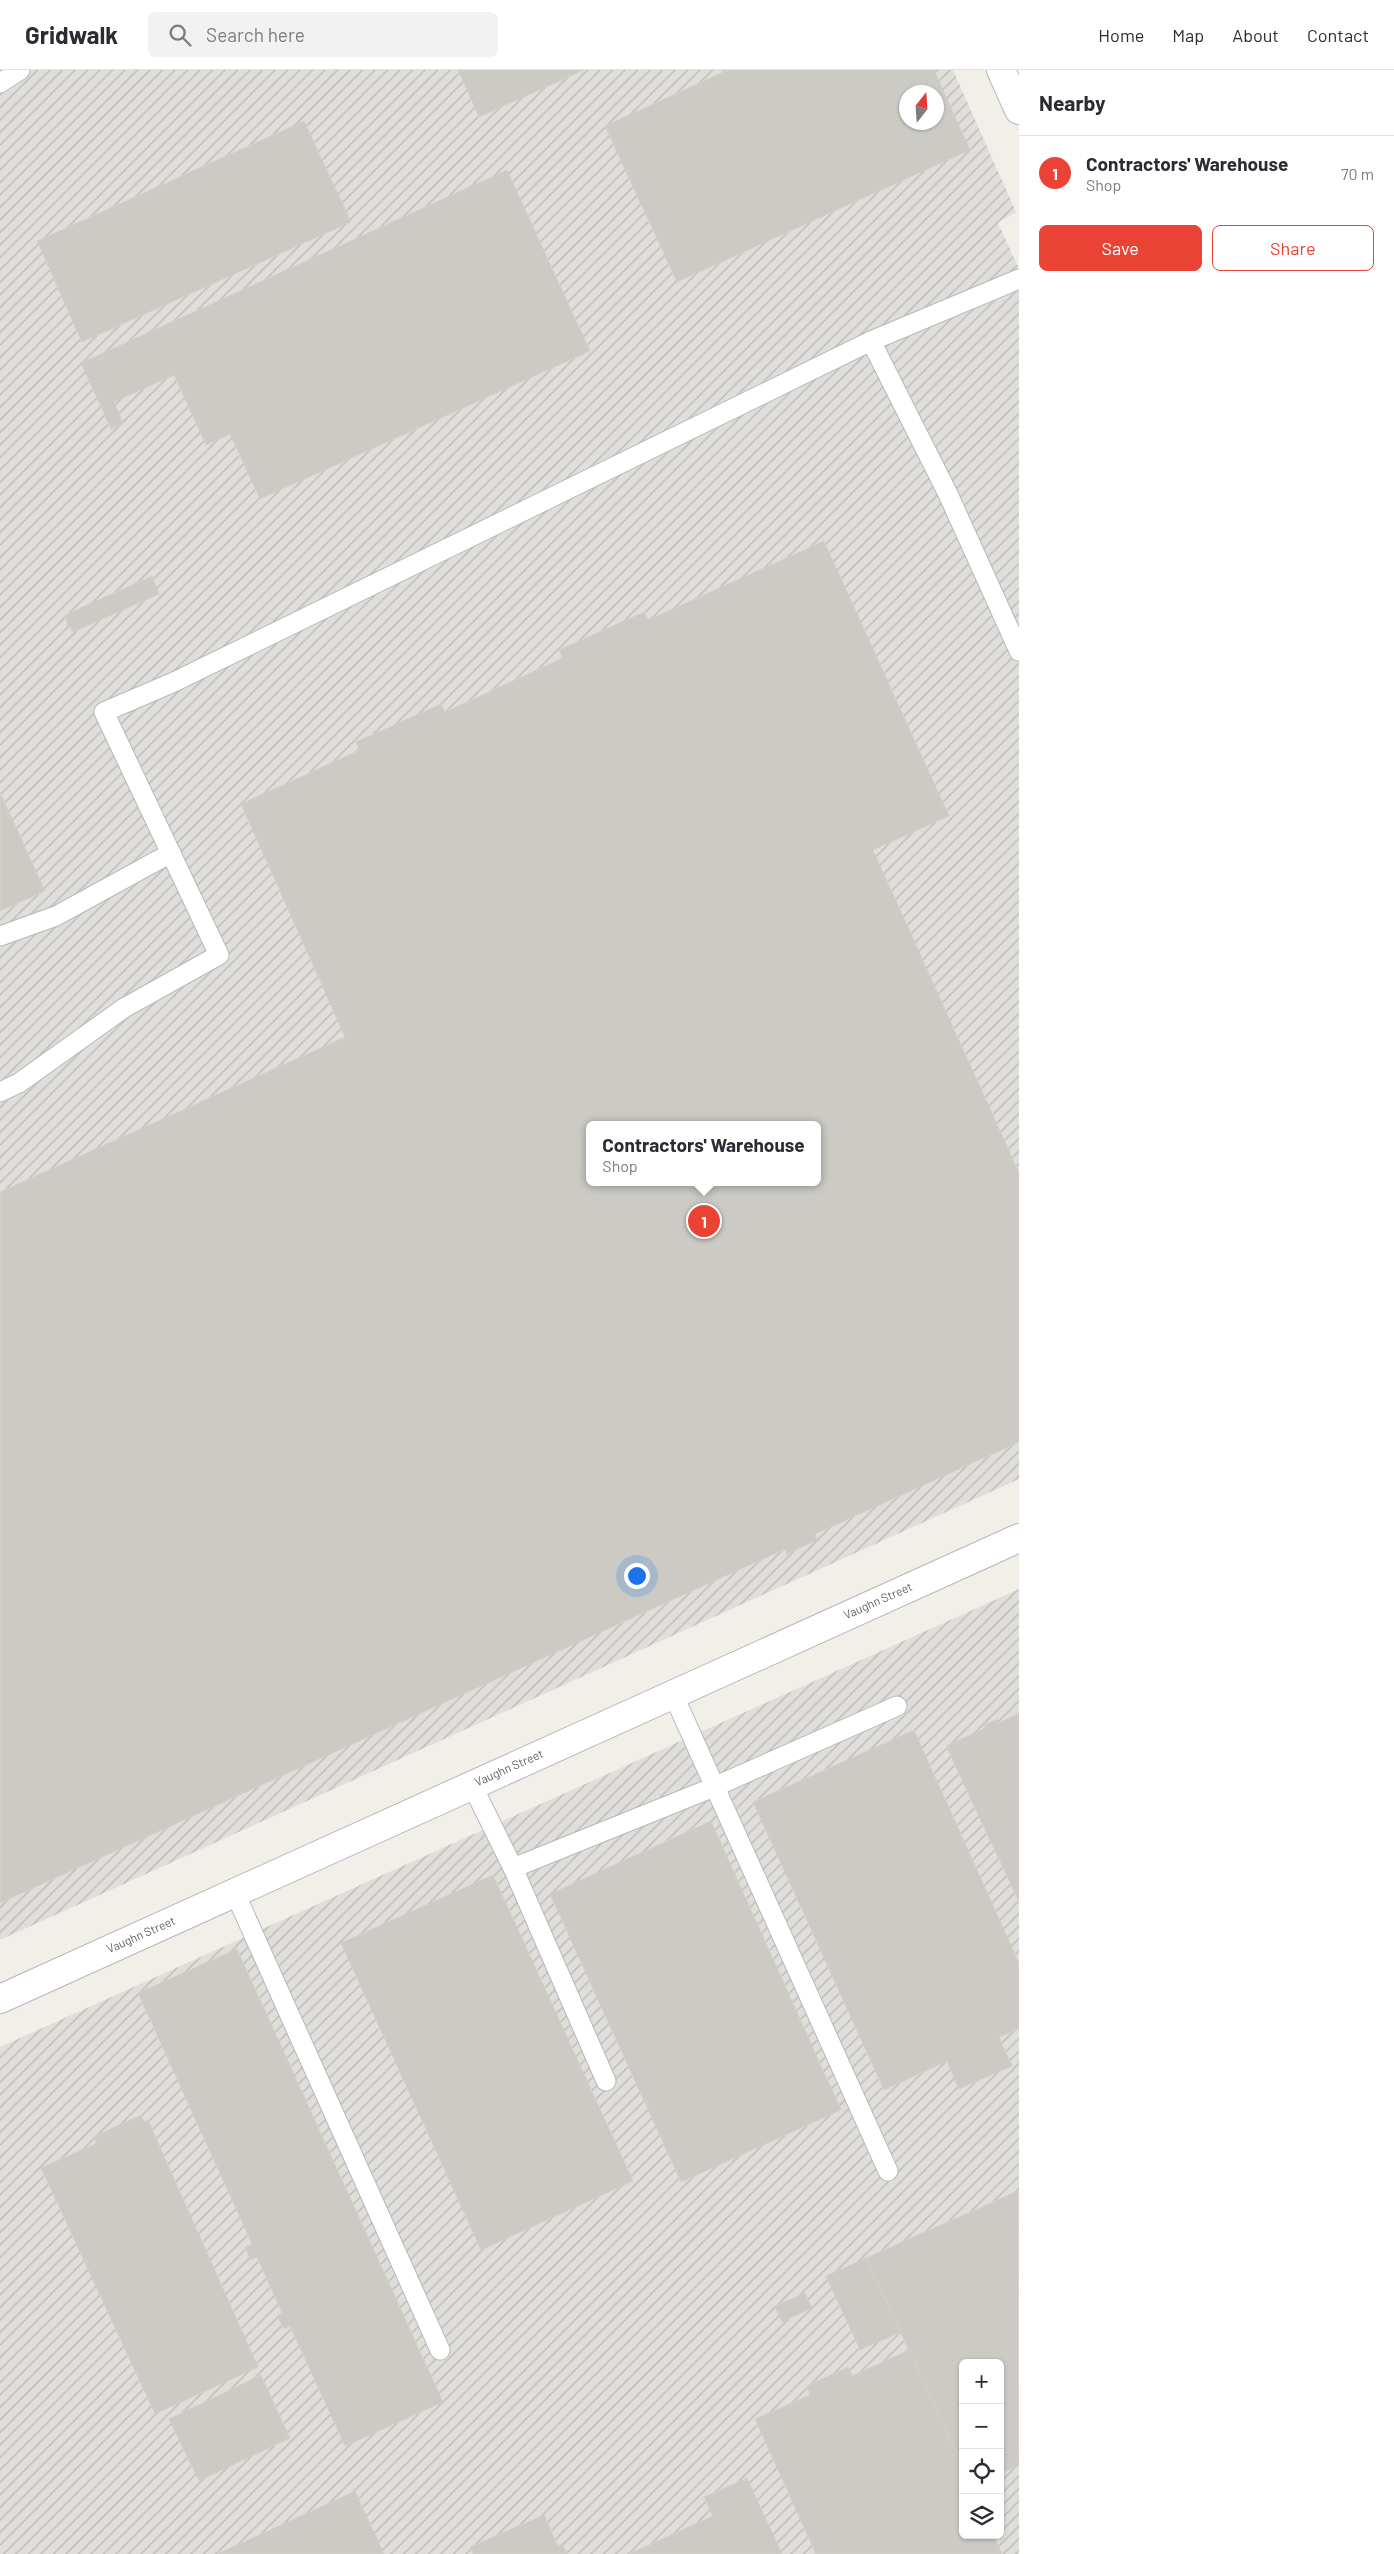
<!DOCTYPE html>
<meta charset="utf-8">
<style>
body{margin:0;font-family:Barlow,sans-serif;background:#f2f2f3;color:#2b2b33}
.controls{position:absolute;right:15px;bottom:15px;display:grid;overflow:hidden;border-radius:8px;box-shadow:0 1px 4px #0004}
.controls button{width:45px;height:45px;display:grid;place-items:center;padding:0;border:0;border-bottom:1px solid #e1e1e2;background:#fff;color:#2b2b33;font:25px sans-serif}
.compass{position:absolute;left:899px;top:15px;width:45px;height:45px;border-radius:50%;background:#fff;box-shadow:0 1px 4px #0004;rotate:17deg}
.you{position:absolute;left:636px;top:1505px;width:18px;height:18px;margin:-12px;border:4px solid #fff;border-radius:50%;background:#1a73e8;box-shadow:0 0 0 8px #1a73e833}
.badge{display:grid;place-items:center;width:32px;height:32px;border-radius:50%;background:#ea4335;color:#fff;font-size:16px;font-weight:700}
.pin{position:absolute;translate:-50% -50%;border:2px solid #fff;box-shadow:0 1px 5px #0006}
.popup{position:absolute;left:586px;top:1051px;width:235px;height:65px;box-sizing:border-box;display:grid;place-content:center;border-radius:8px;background:#fff;filter:drop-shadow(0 1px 4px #0005);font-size:16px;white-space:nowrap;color:#7c7c81}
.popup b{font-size:19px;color:#2b2b33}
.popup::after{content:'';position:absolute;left:50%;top:100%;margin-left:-10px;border:10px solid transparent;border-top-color:#fff}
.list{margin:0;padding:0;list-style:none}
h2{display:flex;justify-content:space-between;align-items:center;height:65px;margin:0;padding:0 20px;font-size:21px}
h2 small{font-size:16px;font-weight:400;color:#7c7c81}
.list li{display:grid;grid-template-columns:32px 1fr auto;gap:15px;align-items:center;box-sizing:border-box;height:75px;padding:0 20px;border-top:1px solid #e1e1e2}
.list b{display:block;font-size:19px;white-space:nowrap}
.list p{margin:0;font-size:16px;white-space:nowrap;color:#7c7c81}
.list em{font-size:16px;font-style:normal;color:#7c7c81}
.actions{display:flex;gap:10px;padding:15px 20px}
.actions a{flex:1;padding:11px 0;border:1px solid #ea4335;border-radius:8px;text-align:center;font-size:18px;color:#ea4335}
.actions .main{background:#ea4335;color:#fff}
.icon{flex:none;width:28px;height:28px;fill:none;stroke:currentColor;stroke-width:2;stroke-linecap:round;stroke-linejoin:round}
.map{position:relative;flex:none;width:1019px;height:2484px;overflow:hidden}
header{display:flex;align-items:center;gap:30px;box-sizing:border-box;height:70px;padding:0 25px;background:#fff;border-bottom:1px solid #e1e1e2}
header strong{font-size:24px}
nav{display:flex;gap:28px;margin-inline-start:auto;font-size:18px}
.search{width:350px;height:45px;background:#f2f2f3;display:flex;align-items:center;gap:12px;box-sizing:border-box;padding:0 18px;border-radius:8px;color:#7c7c81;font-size:19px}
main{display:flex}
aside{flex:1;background:#fff}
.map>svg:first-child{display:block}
</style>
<header>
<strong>Gridwalk</strong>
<div class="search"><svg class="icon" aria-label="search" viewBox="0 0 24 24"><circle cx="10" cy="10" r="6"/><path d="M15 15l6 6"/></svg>Search here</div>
<nav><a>Home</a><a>Map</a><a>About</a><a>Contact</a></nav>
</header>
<main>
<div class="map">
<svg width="1019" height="2484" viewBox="0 0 1019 2484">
<defs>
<pattern id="industrial-furrows" width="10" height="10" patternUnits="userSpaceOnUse" patternTransform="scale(1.25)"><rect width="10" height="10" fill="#e0deda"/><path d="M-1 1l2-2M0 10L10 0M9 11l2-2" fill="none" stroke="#b9b8b5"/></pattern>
</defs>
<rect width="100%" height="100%" fill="#f1efe8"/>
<g fill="url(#industrial-furrows)" fill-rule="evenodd">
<path d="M 0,0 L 953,0 L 1016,142 L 998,153 L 1019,199 L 1019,1409 L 0,1870 ZM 906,22 L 936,22 L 936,52 L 906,52 ZM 590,1055 L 818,1055 L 818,1112 L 590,1112 Z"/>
<path d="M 1019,1519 L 1019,2484 L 0,2484 L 0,1977 ZM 963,2293 L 1000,2293 L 1000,2465 L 963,2465 Z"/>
</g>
<g fill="#cccac5" stroke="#d6d1c6" fill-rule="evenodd">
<polygon points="458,0 584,0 479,47"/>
<path d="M 728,0 L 934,0 L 970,80 L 677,212 L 605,56 ZM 906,22 L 936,22 L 936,52 L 906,52 Z"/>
<polygon points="304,51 351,152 82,272 37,171"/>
<polygon points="507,100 590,281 260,429 230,364 206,375 174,305 114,332 123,354 111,359 81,293"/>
<path d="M 824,471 L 949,746 L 873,780 L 1019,1103 L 1019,1372 L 815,1464 L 817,1470 L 787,1484 L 785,1479 L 0,1833 L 0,1122 L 345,967 L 241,734 L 360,680 L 356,672 L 441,634 L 445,642 L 563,588 L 559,580 L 644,542 L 648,550 ZM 590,1055 L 818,1055 L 818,1112 L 590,1112 Z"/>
<polygon points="152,506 159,524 73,562 70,556 68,556 65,545"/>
<polygon points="0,722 45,821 0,841"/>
<polygon points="1019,1643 1019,1832 946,1676 985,1658 984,1655 997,1649 999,1653"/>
<polygon points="914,1660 1019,1893 1019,1959 999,1967 1012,1996 959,2019 947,1991 884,2020 753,1732"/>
<polygon points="711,1751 841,2040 681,2112 550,1824"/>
<polygon points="493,1805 633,2111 481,2180 341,1873"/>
<polygon points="237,1879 443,2332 345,2376 290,2256 284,2259 277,2246 282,2243 257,2187 251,2190 245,2177 252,2174 138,1923"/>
<polygon points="141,2045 144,2052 148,2050 258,2297 155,2344 41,2098 97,2073 93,2067"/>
<polygon points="1018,2121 1019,2395 1000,2404 1000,2293 963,2293 963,2397 866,2188"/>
<polygon points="866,2188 901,2262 860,2280 826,2206"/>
<polygon points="805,2223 812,2238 782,2252 775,2236"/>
<polygon points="909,2280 963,2397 963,2465 993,2465 1002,2484 816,2484 755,2349 810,2325 807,2316 848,2297 852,2306"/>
<polygon points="261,2305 290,2368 199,2411 169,2349"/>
<polygon points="747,2408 782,2484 629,2484 713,2446 704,2427"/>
<polygon points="355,2421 384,2484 217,2484 323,2436"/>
<polygon points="544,2445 558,2476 562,2474 567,2484 473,2484 470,2477"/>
</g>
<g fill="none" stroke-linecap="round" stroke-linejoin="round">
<g stroke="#b5b8bc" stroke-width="21">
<g id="lane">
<polyline points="0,13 20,0"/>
<polyline points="1019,209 871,271 948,424 1019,581"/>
<polyline points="0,866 56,846 171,783"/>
<polyline points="0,1022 19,1013 124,938 219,885 104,642 174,612 871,271"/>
<polyline points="673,1624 888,2101"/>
<polyline points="472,1715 513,1798"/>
<polyline points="235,1823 440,2280"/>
<polyline points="606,2011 513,1798 714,1717 897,1636"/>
</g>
</g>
<g stroke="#b5b8bc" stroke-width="30">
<polyline id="street" points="0,1929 1019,1468"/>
</g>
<g stroke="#b6babf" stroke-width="30">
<polyline id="secondary" points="1001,0 1019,40"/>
</g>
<use href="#lane" stroke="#fff" stroke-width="19"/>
<use href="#street" stroke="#fff" stroke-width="28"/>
<use href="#secondary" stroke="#fff" stroke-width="28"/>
</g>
<g text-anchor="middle" stroke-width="4" stroke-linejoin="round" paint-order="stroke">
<g font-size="12" fill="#5f6368" stroke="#fff">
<text transform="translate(878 1531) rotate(-24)" y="4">Vaughn Street</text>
<text transform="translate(509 1698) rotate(-24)" y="4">Vaughn Street</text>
<text transform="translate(141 1865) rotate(-24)" y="4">Vaughn Street</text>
</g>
</g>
</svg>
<div class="controls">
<button>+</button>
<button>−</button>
<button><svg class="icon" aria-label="locate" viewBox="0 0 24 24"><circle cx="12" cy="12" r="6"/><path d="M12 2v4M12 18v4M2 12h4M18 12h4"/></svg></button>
<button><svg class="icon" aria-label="layers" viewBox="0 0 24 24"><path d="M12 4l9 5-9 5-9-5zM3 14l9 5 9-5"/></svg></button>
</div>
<svg class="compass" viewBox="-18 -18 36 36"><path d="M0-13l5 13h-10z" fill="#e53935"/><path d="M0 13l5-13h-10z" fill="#7c7c81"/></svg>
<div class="you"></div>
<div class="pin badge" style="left:704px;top:1151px">1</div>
<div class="popup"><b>Contractors' Warehouse</b>Shop</div>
</div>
<aside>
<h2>Nearby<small></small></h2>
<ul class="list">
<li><span class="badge">1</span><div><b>Contractors' Warehouse</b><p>Shop</p></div><em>70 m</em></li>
</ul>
<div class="actions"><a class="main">Save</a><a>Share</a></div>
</aside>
</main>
